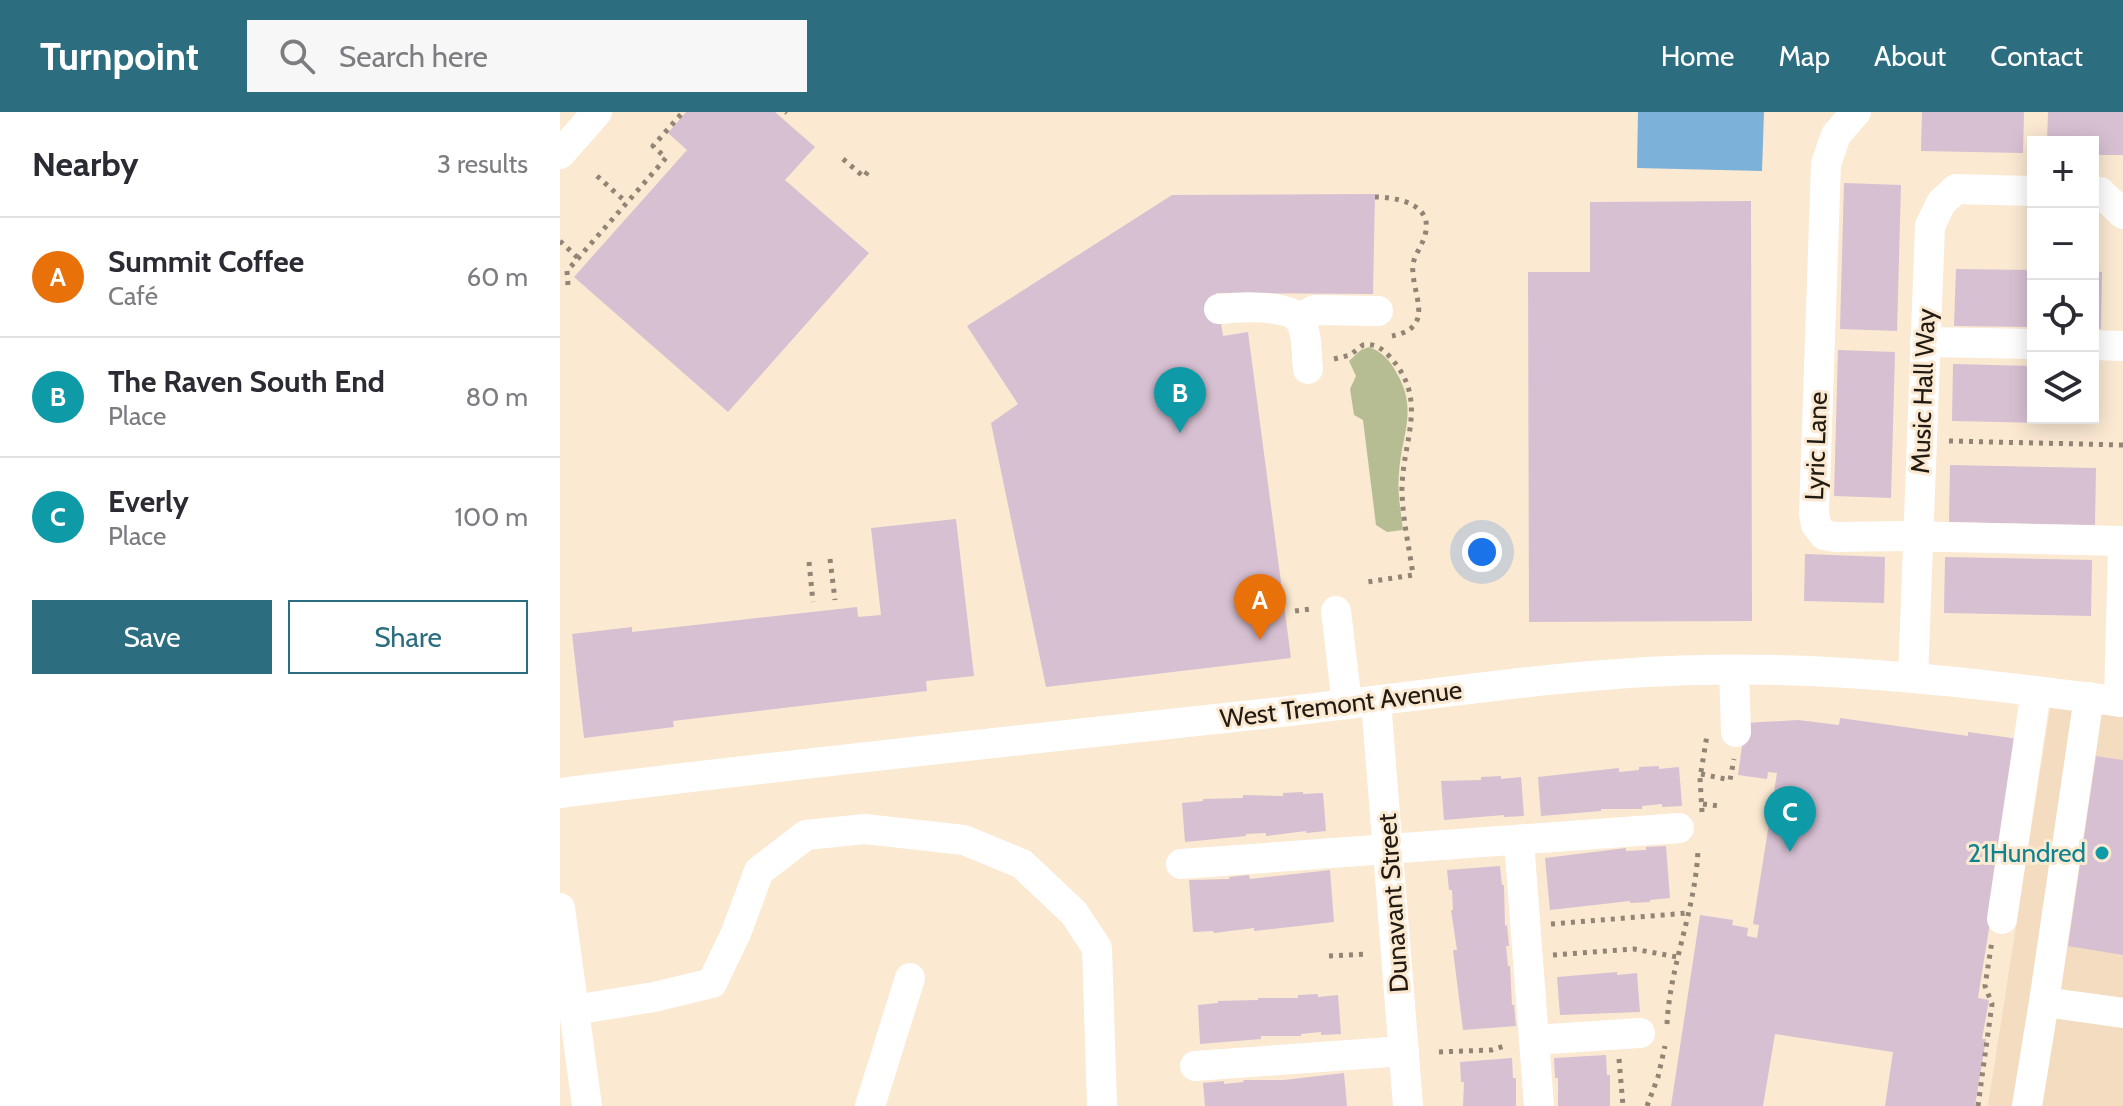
<!DOCTYPE html>
<meta charset="utf-8">
<style>
body{margin:0;font-family:Cabin,sans-serif;background:#f7f7f7;color:#2b2b33}
.controls{position:absolute;right:24px;top:24px;display:grid;overflow:hidden;border-radius:0px;box-shadow:0 4px 20px #0003}
.controls button{width:72px;height:72px;display:grid;place-items:center;padding:0;border:0;border-bottom:2px solid #e1e1e2;background:#fff;color:#2b2b33;font:40px sans-serif}
.you{position:absolute;left:922px;top:440px;width:28px;height:28px;margin:-20px;border:6px solid #fff;border-radius:50%;background:#1a73e8;box-shadow:0 0 0 12px #1a73e833}
.badge{display:grid;place-items:center;width:52px;height:52px;border-radius:50%;background:#2c6d80;color:#fff;font-size:26px;font-weight:700}
.pin{position:absolute;translate:-50% -66px;filter:drop-shadow(0 2px 4px #0008)}
.pin::after{content:'';position:absolute;top:42px;width:28px;height:24px;background:inherit;clip-path:polygon(0 0,100% 0,50% 100%)}
.list{margin:0;padding:0;list-style:none}
h2{display:flex;justify-content:space-between;align-items:center;height:104px;margin:0;padding:0 32px;font-size:34px}
h2 small{font-size:26px;font-weight:400;color:#7c7c81}
.list li{display:grid;grid-template-columns:52px 1fr auto;gap:24px;align-items:center;box-sizing:border-box;height:120px;padding:0 32px;border-top:2px solid #e1e1e2}
.list b{display:block;font-size:30px;white-space:nowrap}
.list p{margin:0;font-size:26px;white-space:nowrap;color:#7c7c81}
.list em{font-size:26px;font-style:normal;color:#7c7c81}
.actions{display:flex;gap:16px;padding:24px 32px}
.actions a{flex:1;padding:18px 0;border:2px solid #2c6d80;border-radius:0px;text-align:center;font-size:28px;color:#2c6d80}
.actions .main{background:#2c6d80;color:#fff}
.icon{flex:none;width:44px;height:44px;fill:none;stroke:currentColor;stroke-width:2;stroke-linecap:round;stroke-linejoin:round}
.map{position:relative;flex:none;width:1563px;height:994px;overflow:hidden}
header{display:flex;align-items:center;gap:48px;box-sizing:border-box;height:112px;padding:0 40px;background:#2c6d80;color:#fff}
header strong{font-size:38px}
nav{display:flex;gap:44px;margin-inline-start:auto;font-size:28px}
.search{width:560px;height:72px;background:#f7f7f7;display:flex;align-items:center;gap:20px;box-sizing:border-box;padding:0 28px;border-radius:0px;color:#7c7c81;font-size:30px}
main{display:flex}
aside{flex:1;background:#fff}
.map>svg:first-child{display:block}
</style>
<header>
<strong>Turnpoint</strong>
<div class="search"><svg class="icon" aria-label="search" viewBox="0 0 24 24"><circle cx="10" cy="10" r="6"/><path d="M15 15l6 6"/></svg>Search here</div>
<nav><a>Home</a><a>Map</a><a>About</a><a>Contact</a></nav>
</header>
<main>
<aside>
<h2>Nearby<small>3 results</small></h2>
<ul class="list">
<li><span class="badge" style="background:#e8710a">A</span><div><b>Summit Coffee</b><p>Café</p></div><em>60 m</em></li>
<li><span class="badge" style="background:#0f9aa8">B</span><div><b>The Raven South End</b><p>Place</p></div><em>80 m</em></li>
<li><span class="badge" style="background:#0f9aa8">C</span><div><b>Everly</b><p>Place</p></div><em>100 m</em></li>
</ul>
<div class="actions"><a class="main">Save</a><a>Share</a></div>
</aside>
<div class="map">
<svg width="1563" height="994" viewBox="0 0 1563 994">
<rect width="100%" height="100%" fill="#fbe9d2"/>
<polygon fill="#f3dcbf" points="1491,590 1563,599 1563,994 1428,994"/>
<path fill="#b6bd92" d="M 809,235 C 822,240 830,248 836,260 C 859,298 841,323 839,362 C 837,381 841,399 843,418 L 827,420 L 816,413 L 803,308 L 794,303 L 790,277 L 796,264 L 789,249 L 801,238 Z"/>
<polygon fill="#7cb1d9" points="1078,0 1204,0 1202,59 1077,56"/>
<g fill="#d7c0d2">
<polygon points="126,0 215,0 255,35 225,68 309,141 168,300 14,165 127,38 108,21"/>
<polygon points="1362,0 1464,0 1463,41 1361,39"/>
<polygon points="1488,0 1563,0 1563,43 1533,43 1533,30 1487,30"/>
<polygon points="1284,71 1341,73 1337,219 1280,217"/>
<polygon points="815,82 813,182 656,181 663,224 688,220 731,546 486,575 431,311 458,292 407,214 612,83"/>
<polygon points="1191,89 1192,509 969,510 968,160 1030,160 1030,90"/>
<polygon points="1396,157 1473,158 1473,215 1394,214"/>
<polygon points="1533,159 1542,160 1541,217 1533,217"/>
<polygon points="1278,238 1335,240 1331,386 1274,384"/>
<polygon points="1393,252 1473,254 1473,306 1533,306 1533,255 1539,256 1538,312 1392,309"/>
<polygon points="1390,353 1536,356 1535,413 1389,410"/>
<polygon points="396,407 414,564 366,569 367,579 113,609 114,615 24,626 12,522 72,515 72,520 297,495 298,505 321,503 311,416"/>
<polygon points="1245,442 1325,445 1324,491 1244,489"/>
<polygon points="1385,445 1532,448 1531,504 1384,501"/>
<polygon points="1280,606 1408,624 1408,620 1459,627 1418,886 1429,888 1422,927 1426,927 1415,994 1325,994 1333,940 1215,922 1203,994 1111,994 1140,803 1173,808 1172,813 1188,816 1187,824 1197,826 1199,813 1193,812 1217,661 1208,660 1207,667 1178,663 1185,611 1238,608 1279,613"/>
<polygon points="1536,644 1563,648 1563,843 1508,834"/>
<polygon points="1099,654 1099,657 1119,655 1122,694 1102,695 1102,692 1082,694 1082,697 1041,697 1041,699 981,704 978,665 1059,656 1059,660 1079,658 1079,655"/>
<polygon points="941,664 941,667 961,665 964,704 944,705 944,703 884,708 881,669 921,668 921,665"/>
<polygon points="743,680 743,682 763,681 766,719 746,721 746,719 706,724 706,721 686,722 686,724 625,730 622,691 643,689 643,687 683,686 683,683 723,684 723,681"/>
<polygon points="1106,734 1110,786 1090,788 1090,790 1070,791 1070,789 990,798 985,746 1066,736 1066,739 1086,738 1086,735"/>
<polygon points="940,754 942,773 944,773 945,814 947,813 949,834 946,834 948,854 950,854 952,893 954,893 956,914 903,918 893,838 897,838 891,798 893,798 892,778 889,778 887,758"/>
<polygon points="770,758 774,810 694,819 694,816 654,821 653,819 633,820 629,768 670,767 669,765 689,763 690,767"/>
<polygon points="1057,860 1057,863 1077,861 1080,900 1000,903 997,865"/>
<polygon points="758,882 758,885 778,883 781,922 761,923 761,920 741,922 741,924 701,924 701,927 640,932 638,893 658,891 658,889 698,888 698,886 738,886 738,883"/>
<polygon points="1046,943 1047,963 1050,963 1050,994 998,994 998,966 995,966 994,946"/>
<polygon points="952,946 953,966 956,966 956,994 903,994 904,970 901,970 900,950"/>
<polygon points="784,961 787,994 645,994 643,971 664,969 664,972 684,970 683,968 724,968"/>
</g>
<g fill="none" stroke-linecap="round" stroke-linejoin="round">
<g stroke="#928576" stroke-width="5" stroke-dasharray="4 6" stroke-linecap="butt">
<polyline points="226,0 227,1"/>
<polyline points="283,47 304,65 311,55"/>
<polyline points="37,64 66,90"/>
<path d="M 815,85 C 837,85 874,92 865,123 C 862,134 855,142 853,152 C 850,181 878,215 832,224"/>
<polyline points="0,129 18,146"/>
<polyline points="8,173 7,159 106,46 93,34 123,0"/>
<path d="M 774,247 L 790,243 L 803,233 C 814,231 822,236 830,245 C 869,288 843,326 842,376 C 842,405 849,434 853,463 L 807,470"/>
<polyline points="1389,329 1563,333"/>
<polyline points="270,447 275,488"/>
<polyline points="249,450 253,490"/>
<polyline points="735,499 750,497"/>
<polyline points="1141,662 1170,668 1174,647"/>
<polyline points="1143,692 1160,694"/>
<polyline points="1142,700 1140,666 1147,623"/>
<polyline points="991,812 1128,801"/>
<polyline points="993,843 1074,837 1117,845"/>
<polyline points="769,844 808,842"/>
<path d="M 1107,912 C 1110,852 1136,797 1138,737"/>
<polyline points="879,940 932,938 947,933"/>
<polyline points="1059,947 1063,994"/>
<polyline points="1087,994 1098,965 1105,934"/>
<polyline points="1418,994 1432,892 1425,874 1432,829"/>
</g>
<g stroke="#fff" stroke-width="30">
<polyline points="1296,0 1276,23 1266,52 1254,402 1256,413 1264,423 1275,425 1341,424 1563,429"/>
<polyline points="0,42 37,0"/>
<polyline points="1533,80 1540,80 1563,102"/>
<path d="M 659,197 C 677,195 727,192 739,207 C 748,219 746,242 748,257"/>
<polyline points="738,206 755,198 818,199"/>
<polyline points="1365,230 1473,232"/>
<polyline points="1533,233 1563,234"/>
<polyline points="776,499 787,592"/>
<polyline points="1174,558 1176,620"/>
<polyline points="1353,566 1370,114 1381,91 1396,77 1473,79"/>
<polyline points="1529,585 1484,890 1563,901"/>
<polyline points="816,589 848,994"/>
<polyline points="1559,590 1563,434"/>
<path d="M 0,681 C 246,650 492,625 738,598 C 871,583 1004,561 1138,558 C 1280,554 1423,572 1563,590"/>
<polyline points="959,729 979,994"/>
<polyline points="621,752 1119,716"/>
<polyline points="0,796 27,994"/>
<polyline points="1442,807 1476,579"/>
<polyline points="14,898 94,885 152,871 176,821 199,759 246,723 305,717 404,728 462,752 514,801 537,836 542,994"/>
<polyline points="974,928 1080,921"/>
<polyline points="635,954 844,939"/>
<polyline points="310,994 350,866"/>
<polyline points="1467,994 1484,890"/>
</g>
</g>
<circle fill="#0f9aa8" stroke="#fbe9d2" stroke-width="3" cx="1542" cy="741" r="8"/>
<g text-anchor="middle" stroke-width="6" stroke-linejoin="round" paint-order="stroke">
<g font-size="26" fill="#211b13" stroke="#fbe9d2">
<text transform="translate(1363 279) rotate(-88)" y="9">Music Hall Way</text>
<text transform="translate(1256 334) rotate(-88)" y="9">Lyric Lane</text>
<text transform="translate(781 592) rotate(-7)" y="9">West Tremont Avenue</text>
<text transform="translate(833 791) rotate(-94)" y="9">Dunavant Street</text>
</g>
<g font-size="26" fill="#0d838f" stroke="#fbe9d2" text-anchor="end">
<text x="1526" y="750">21Hundred</text>
</g>
</g>
</svg>
<div class="controls">
<button>+</button>
<button>−</button>
<button><svg class="icon" aria-label="locate" viewBox="0 0 24 24"><circle cx="12" cy="12" r="6"/><path d="M12 2v4M12 18v4M2 12h4M18 12h4"/></svg></button>
<button><svg class="icon" aria-label="layers" viewBox="0 0 24 24"><path d="M12 4l9 5-9 5-9-5zM3 14l9 5 9-5"/></svg></button>
</div>
<div class="you"></div>
<div class="pin badge" style="left:700px;top:528px;background:#e8710a">A</div>
<div class="pin badge" style="left:620px;top:321px;background:#0f9aa8">B</div>
<div class="pin badge" style="left:1230px;top:740px;background:#0f9aa8">C</div>
</div>
</main>
